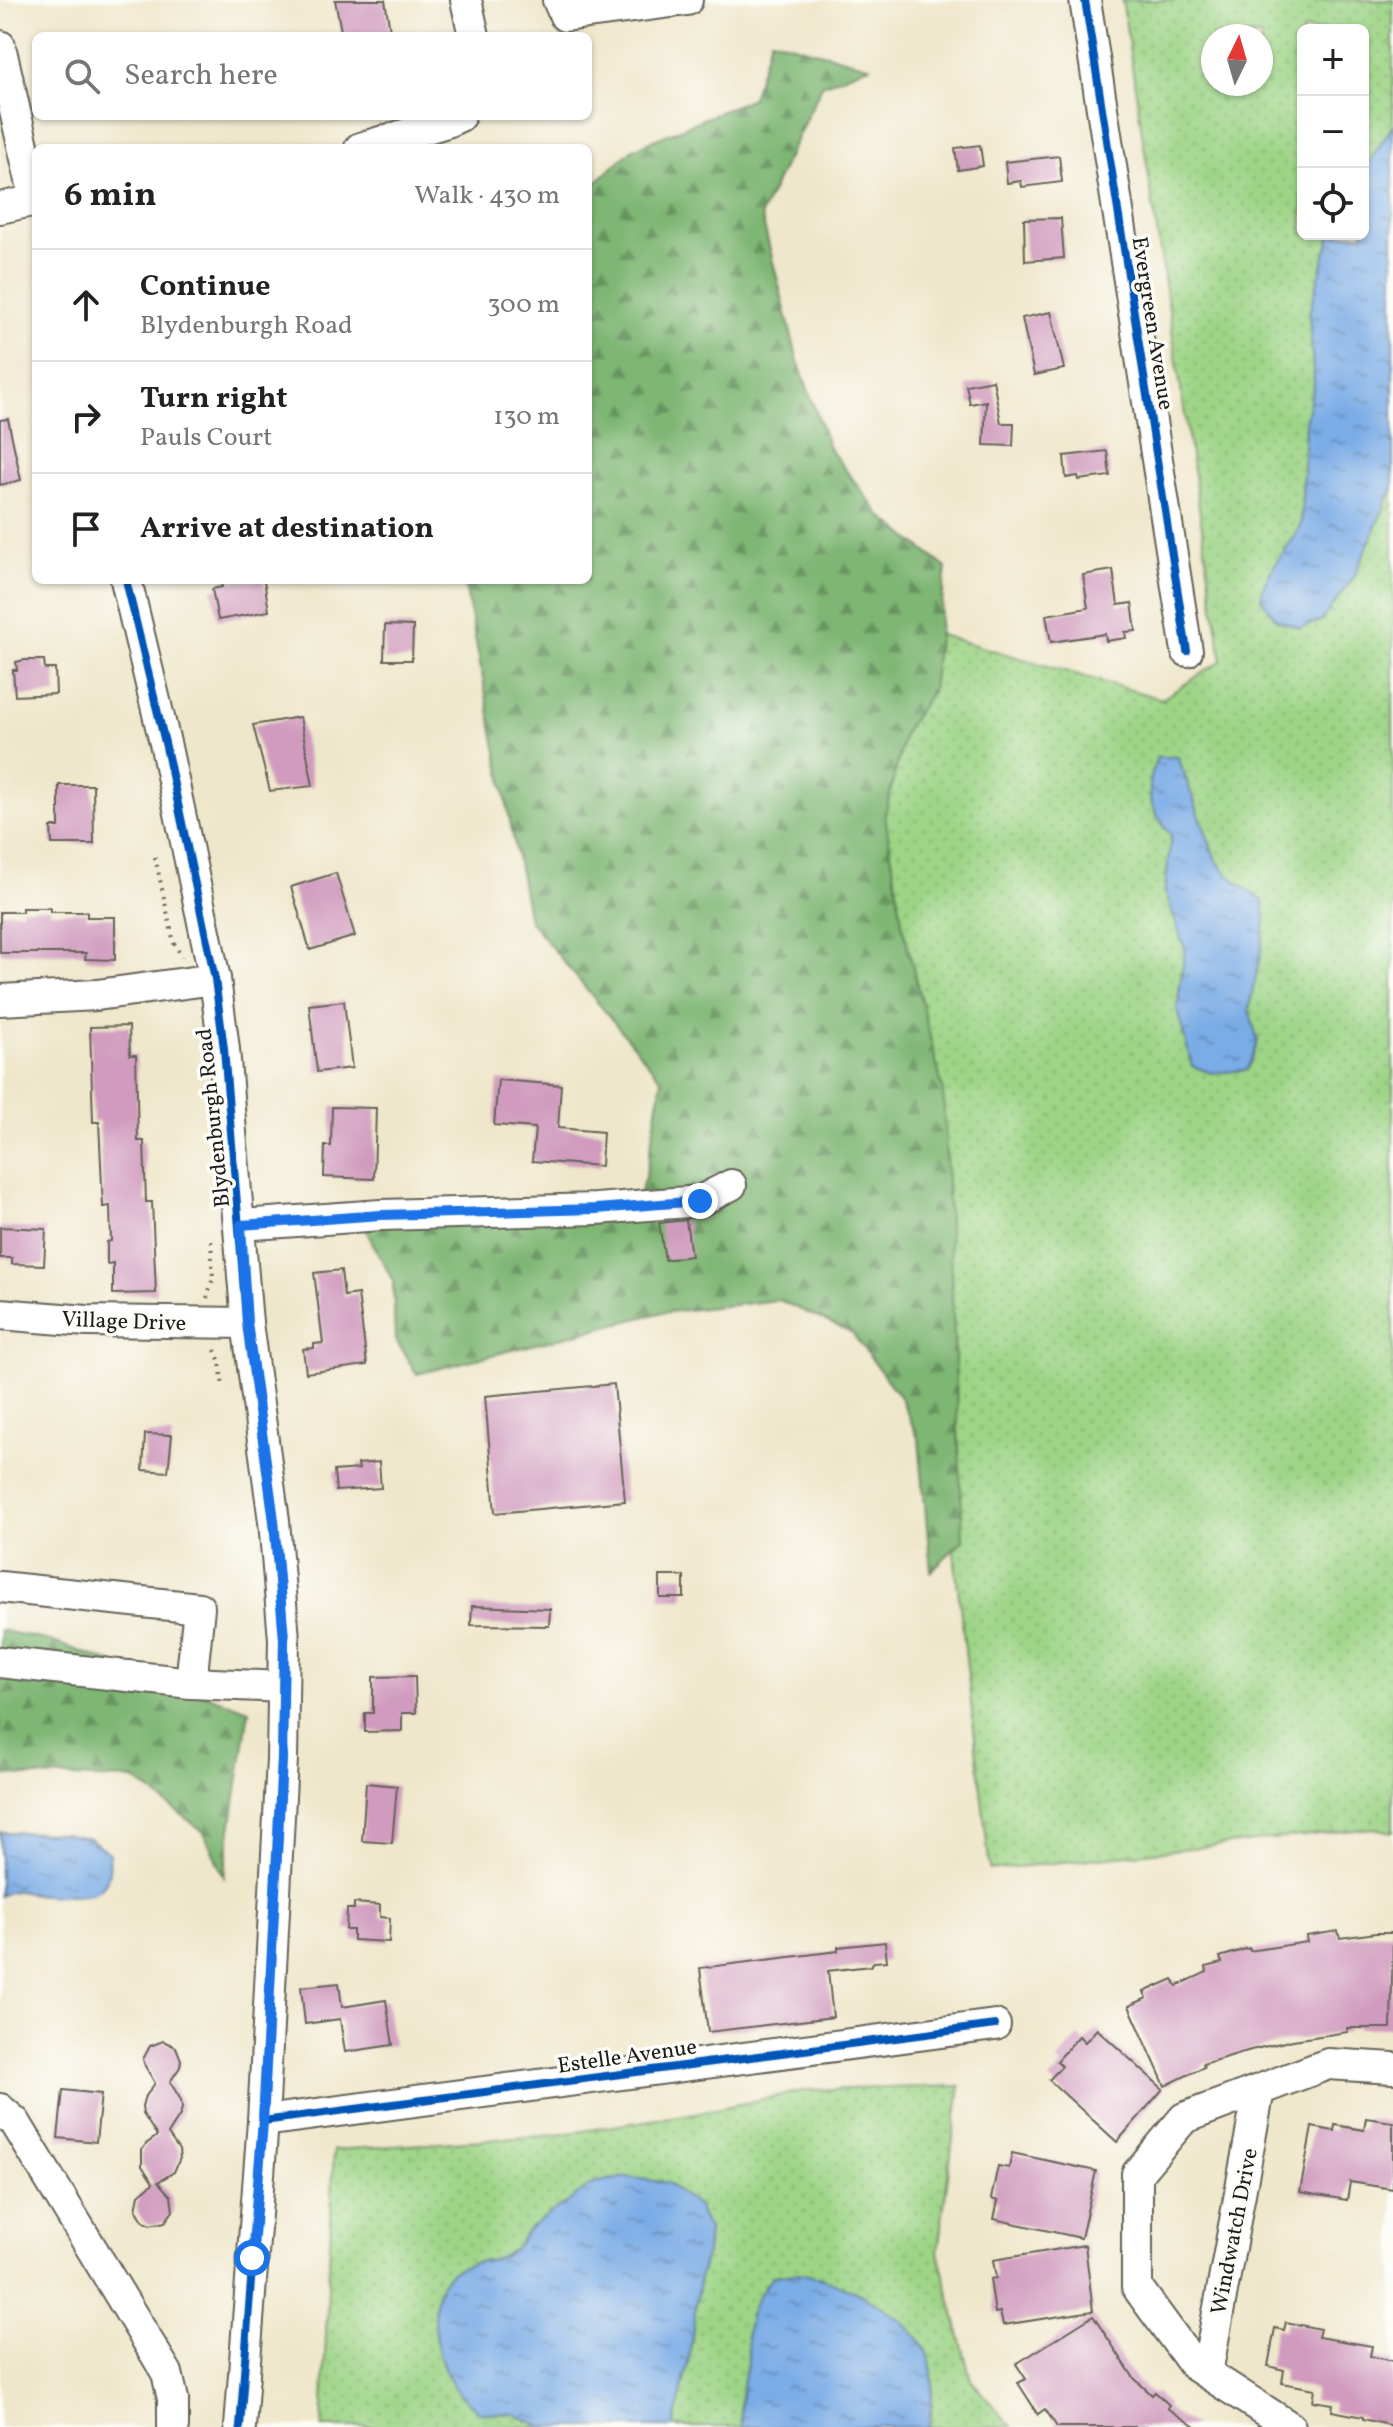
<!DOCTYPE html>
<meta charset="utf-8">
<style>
body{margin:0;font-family:Vollkorn,serif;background:#f6f6f6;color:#222}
.controls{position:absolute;right:24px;top:24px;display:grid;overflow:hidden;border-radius:12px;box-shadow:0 2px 6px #0004}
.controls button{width:72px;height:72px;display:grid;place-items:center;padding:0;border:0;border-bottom:2px solid #e0e0e0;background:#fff;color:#222;font:40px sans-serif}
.compass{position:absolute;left:1201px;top:24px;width:72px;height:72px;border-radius:50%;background:#fff;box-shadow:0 2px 6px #0004;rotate:5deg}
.stop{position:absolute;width:24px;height:24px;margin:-18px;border:6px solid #1a73e8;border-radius:50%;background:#fff}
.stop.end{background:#1a73e8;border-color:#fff;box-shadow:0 2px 8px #0008}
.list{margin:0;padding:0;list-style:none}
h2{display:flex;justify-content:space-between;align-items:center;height:104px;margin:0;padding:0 32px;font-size:34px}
h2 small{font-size:26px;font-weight:400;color:#767676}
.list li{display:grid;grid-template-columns:52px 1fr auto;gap:24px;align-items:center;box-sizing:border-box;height:112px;padding:0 32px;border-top:2px solid #e0e0e0}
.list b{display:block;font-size:30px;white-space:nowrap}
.list p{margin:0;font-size:26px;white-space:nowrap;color:#767676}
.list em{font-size:26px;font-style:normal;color:#767676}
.icon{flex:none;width:44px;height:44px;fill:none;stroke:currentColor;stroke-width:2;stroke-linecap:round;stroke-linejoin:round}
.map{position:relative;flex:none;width:1393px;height:2427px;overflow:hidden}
.search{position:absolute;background:#fff;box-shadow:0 2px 6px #0004;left:32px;top:32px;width:560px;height:88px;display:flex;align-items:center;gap:20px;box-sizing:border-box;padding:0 28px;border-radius:12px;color:#767676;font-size:30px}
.panel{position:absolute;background:#fff;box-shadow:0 2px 6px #0004;left:32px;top:144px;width:560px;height:440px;border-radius:12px}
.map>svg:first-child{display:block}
</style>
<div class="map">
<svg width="1393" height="2427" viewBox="0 0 1393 2427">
<defs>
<pattern id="grass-dots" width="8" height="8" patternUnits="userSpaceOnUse" patternTransform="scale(2)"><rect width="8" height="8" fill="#9dd486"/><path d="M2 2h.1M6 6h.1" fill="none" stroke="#87b573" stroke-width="1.8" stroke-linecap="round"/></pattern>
<pattern id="forest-firs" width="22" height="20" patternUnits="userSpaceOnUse" patternTransform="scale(2)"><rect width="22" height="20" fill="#7eb673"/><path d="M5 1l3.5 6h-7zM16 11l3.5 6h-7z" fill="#66935e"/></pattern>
<pattern id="water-ripples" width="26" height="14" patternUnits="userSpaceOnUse" patternTransform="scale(2)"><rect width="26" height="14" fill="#7aace6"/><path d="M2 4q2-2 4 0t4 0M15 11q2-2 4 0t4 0" fill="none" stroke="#638bba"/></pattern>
</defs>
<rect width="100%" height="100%" fill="#fdfcf7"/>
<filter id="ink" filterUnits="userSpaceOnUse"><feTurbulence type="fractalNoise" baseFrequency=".0125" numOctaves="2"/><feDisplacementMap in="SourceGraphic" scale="16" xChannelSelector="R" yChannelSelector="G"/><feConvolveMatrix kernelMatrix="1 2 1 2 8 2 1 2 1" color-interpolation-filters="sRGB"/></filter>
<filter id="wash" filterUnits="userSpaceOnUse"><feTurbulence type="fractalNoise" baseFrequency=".006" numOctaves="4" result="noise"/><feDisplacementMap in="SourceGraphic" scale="32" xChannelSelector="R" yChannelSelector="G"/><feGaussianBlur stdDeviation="1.8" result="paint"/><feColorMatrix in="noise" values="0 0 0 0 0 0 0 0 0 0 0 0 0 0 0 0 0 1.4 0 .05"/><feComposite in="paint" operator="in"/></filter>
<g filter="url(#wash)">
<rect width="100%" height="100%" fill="#efe7cb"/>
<g fill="url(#grass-dots)" stroke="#5c7851" stroke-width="2" fill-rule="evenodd">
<path d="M 1122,0 L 1393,0 L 1393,1832 L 1373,1828 L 990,1870 L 854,672 L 940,635 L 1162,699 L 1222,660 ZM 1303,30 L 1363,30 L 1363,234 L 1303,234 ZM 1213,36 L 1261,36 L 1261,84 L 1213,84 Z"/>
<polygon points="960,2086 938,2251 971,2380 1012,2427 322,2427 334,2150 557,2135 696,2113 807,2090"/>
</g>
<g fill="url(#forest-firs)" stroke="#4d6948" stroke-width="2">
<polygon points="771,39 870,66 822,85 761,214 798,361 829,448 881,516 946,568 932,691 905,731 885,815 903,927 943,1090 963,1540 931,1571 919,1440 901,1399 852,1333 779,1300 659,1313 417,1374 395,1339 393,1281 363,1225 632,1216 646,1174 662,1080 529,920 464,580 588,580 588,189 633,149 752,98"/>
<polygon points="0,1630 50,1641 249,1710 224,1877 204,1832 134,1779 0,1775"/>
</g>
<g fill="url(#water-ripples)" stroke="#4b6481" stroke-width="2">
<path d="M 1393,125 L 1393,487 L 1354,577 L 1321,621 L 1300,628 L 1277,620 L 1261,598 C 1265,569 1289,551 1301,524 L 1305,422 L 1314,383 L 1309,313 L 1331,234 L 1363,234 L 1363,172 Z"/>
<path d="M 1157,757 L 1178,757 L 1216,860 L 1229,876 L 1263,901 L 1265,921 L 1261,951 L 1249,1009 L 1258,1042 L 1247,1070 L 1211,1073 L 1192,1066 L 1177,1009 L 1185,949 L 1165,891 L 1171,835 C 1148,807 1144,791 1157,757 Z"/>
<path d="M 0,1832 L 62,1833 L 89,1838 L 109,1853 C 113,1893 96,1895 63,1895 C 56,1895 50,1896 43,1895 C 27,1894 15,1886 0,1896 Z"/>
<path d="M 627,2177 L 668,2183 L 698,2207 L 708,2229 L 706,2254 L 699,2280 L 690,2353 L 674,2427 L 543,2427 L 514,2414 L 479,2412 C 471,2404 460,2395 453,2385 C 434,2357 420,2287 458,2268 C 477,2258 499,2264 515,2248 C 521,2242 524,2234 530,2228 C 543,2217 557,2209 571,2200 C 577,2195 584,2189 591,2185 C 601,2180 616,2179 627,2177 Z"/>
<path d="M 796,2273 C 839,2278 914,2315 929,2358 C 936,2381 931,2404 929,2427 L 742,2427 C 737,2399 744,2384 748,2358 C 749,2349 746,2341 747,2332 C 750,2309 758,2292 774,2276 Z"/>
</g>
<g id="blocks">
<g fill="#d09bbe">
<polygon points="335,0 385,0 391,36 342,36"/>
<polygon points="980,145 983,166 958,170 955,148"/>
<polygon points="1059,156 1062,182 1022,187 1021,181 1007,183 1005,162"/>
<polygon points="1061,218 1064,258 1025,261 1024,219"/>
<polygon points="1051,312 1064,369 1034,375 1022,318"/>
<polygon points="993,380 1001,423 1014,423 1013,446 984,445 986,401 970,404 966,385"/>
<polygon points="8,419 21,480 0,485 0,420"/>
<polygon points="1107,451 1110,476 1079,480 1078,476 1066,478 1064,456"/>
<polygon points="1113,570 1118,605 1132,603 1136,631 1125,632 1126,638 1106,641 1105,634 1051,642 1046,615 1088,608 1083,575"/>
<polygon points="220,580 264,580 269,611 218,620 212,589 222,587"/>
<polygon points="385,625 413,626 412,660 384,660"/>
<polygon points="25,660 44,660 45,669 55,669 56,694 15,696 13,670 17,670 16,662"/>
<polygon points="300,717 313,786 270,791 253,725"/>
<polygon points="59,785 93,785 94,844 52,844 51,827 59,827"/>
<polygon points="336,873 355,936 310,950 291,887"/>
<polygon points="22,908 50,908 50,912 87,912 87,917 115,917 115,960 85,959 86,953 0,953 0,912 22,912"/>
<polygon points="344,1001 352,1068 317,1072 309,1005"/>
<polygon points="129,1026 130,1055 136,1055 138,1141 144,1141 146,1202 152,1202 156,1293 113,1294 113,1263 107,1264 107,1242 111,1241 110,1206 103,1207 99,1122 93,1122 90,1027"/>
<polygon points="498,1080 561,1085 558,1128 603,1132 601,1166 532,1161 535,1128 494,1125"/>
<polygon points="332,1107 376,1108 374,1179 324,1177 325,1146 331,1146"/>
<polygon points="686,1220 691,1256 665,1260 659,1223"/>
<polygon points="0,1227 46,1229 44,1265 12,1264 12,1258 0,1258"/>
<polygon points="341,1270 344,1296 358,1294 367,1365 306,1373 303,1349 314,1348 314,1344 323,1343 314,1273"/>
<polygon points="614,1384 625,1501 495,1513 485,1396"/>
<polygon points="145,1434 172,1435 168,1472 143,1470"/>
<polygon points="379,1462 381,1488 336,1491 334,1471 359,1469 358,1464"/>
<rect x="660" y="1576" width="24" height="22"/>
<polygon points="472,1606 550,1609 549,1626 471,1625"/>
<polygon points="415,1676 416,1713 402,1713 402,1731 365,1732 365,1713 373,1713 373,1677"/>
<polygon points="366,1783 397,1786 392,1843 362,1841"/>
<polygon points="354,1903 380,1905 380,1917 390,1918 389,1942 353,1940 353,1930 346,1930 347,1909 354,1909"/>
<polygon points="1338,1931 1340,1938 1376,1933 1393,1933 1391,2028 1347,2028 1348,2032 1293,2040 1251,2050 1203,2064 1204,2067 1165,2086 1129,2006 1147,1998 1144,1992 1173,1979 1177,1986 1207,1972 1206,1967 1222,1963 1220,1957 1249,1948 1250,1951 1307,1942 1306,1936"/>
<polygon points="885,1942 887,1961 874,1962 870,1966 828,1971 833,2017 708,2032 700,1968 838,1951 838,1947"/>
<polygon points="339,1983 342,2007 386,2000 393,2045 345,2052 340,2019 305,2024 301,1987"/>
<polygon points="1097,2029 1163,2089 1117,2142 1049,2080 1062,2066 1057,2061 1079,2036 1085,2042"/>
<polygon points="163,2041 176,2047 181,2060 180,2067 170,2082 181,2100 182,2108 180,2115 168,2134 179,2150 180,2158 174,2172 158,2182 171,2196 173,2211 165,2222 150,2225 144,2222 136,2209 139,2195 153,2183 142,2166 142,2150 146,2144 157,2136 143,2114 142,2106 144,2099 155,2083 145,2066 143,2059 150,2046"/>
<polygon points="63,2090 101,2094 96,2142 58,2138"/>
<polygon points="1366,2118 1393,2122 1393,2189 1350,2182 1347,2200 1300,2192 1312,2127 1334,2131 1335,2125 1364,2130"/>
<polygon points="1012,2153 1096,2171 1081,2238 994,2219 998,2201 991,2199 998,2166 1009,2168"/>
<polygon points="1085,2245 1093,2311 1003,2325 1000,2312 995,2313 990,2279 996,2278 993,2260"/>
<polygon points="1093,2316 1134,2378 1152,2395 1155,2392 1169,2405 1167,2408 1195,2427 1057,2427 1045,2409 1038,2414 1018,2383 1026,2379 1016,2364"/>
<polygon points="1286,2322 1320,2329 1318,2337 1372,2346 1370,2356 1393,2361 1393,2426 1363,2419 1363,2417 1332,2411 1333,2404 1313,2401 1315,2389 1282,2383 1284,2370 1268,2366 1275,2328 1284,2330"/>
</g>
</g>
</g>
<g filter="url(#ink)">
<use href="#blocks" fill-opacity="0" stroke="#666359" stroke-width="2"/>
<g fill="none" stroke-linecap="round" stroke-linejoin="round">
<g stroke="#666359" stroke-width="34">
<g id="minor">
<polyline points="466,0 474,36"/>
<polyline points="558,0 565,16 687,0"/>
<polyline points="1085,0 1187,651"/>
<polyline points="0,46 36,202"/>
<polyline points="360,148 447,122 460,116"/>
<polyline points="0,208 36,200"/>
<polyline points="126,580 166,747 215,979 224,1049 247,1323 274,1521 284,1639 282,1759 263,2121 240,2427"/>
<polyline points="0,1000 97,995 215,979"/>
<polyline points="241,1225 381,1215 596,1209 700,1201 731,1185"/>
<polyline points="0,1314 87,1321 247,1323"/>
<polyline points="0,1587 199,1608 191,1683"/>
<polyline points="0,1662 191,1683 283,1687"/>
<polyline points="0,2109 15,2122 167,2373 173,2399 173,2427"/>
<polyline points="263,2121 995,2025"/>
<polyline points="1207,2373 1259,2090"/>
<polyline points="1290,2427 1194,2365 1137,2287 1137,2174 1184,2118 1328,2064 1393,2068"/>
</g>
</g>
<g stroke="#666359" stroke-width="4" stroke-dasharray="2 6" stroke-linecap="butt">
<polyline points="155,857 174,943 182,957"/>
<polyline points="207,1298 213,1278 211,1240"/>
<polyline points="215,1350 220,1362 223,1386"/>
</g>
<use href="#minor" stroke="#fff" stroke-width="30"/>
<g stroke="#fdfcf7" stroke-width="13">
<g id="cycleway">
<polyline points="1085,0 1187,651"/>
<polyline points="126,580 166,747 215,979 224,1049 247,1323 274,1521 284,1639 282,1759 263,2121 240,2427"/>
<polyline points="263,2121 995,2025"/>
</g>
</g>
<use href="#cycleway" stroke="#0057b8" stroke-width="8"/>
</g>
</g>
<g fill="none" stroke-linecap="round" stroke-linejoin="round" filter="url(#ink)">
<polyline stroke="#1a73e8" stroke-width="10" points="252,2258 263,2121 282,1759 284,1639 274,1521 247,1323 241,1225 381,1215 596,1209 700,1201"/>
</g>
<g text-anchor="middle" stroke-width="7" stroke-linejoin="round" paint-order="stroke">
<g font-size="22" fill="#1c1c1c" stroke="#fdfcf7">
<text transform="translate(1154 323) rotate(81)" y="8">Evergreen Avenue</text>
<text transform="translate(212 1118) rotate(-96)" y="8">Blydenburgh Road</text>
<text transform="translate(124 1320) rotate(2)" y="8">Village Drive</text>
<text transform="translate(627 2055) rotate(-8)" y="8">Estelle Avenue</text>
<text transform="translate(1233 2231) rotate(-79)" y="8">Windwatch Drive</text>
</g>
</g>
</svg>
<div class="controls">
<button>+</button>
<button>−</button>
<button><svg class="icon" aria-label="locate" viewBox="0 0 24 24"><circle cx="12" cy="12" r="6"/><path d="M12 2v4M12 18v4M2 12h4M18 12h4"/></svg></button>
</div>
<svg class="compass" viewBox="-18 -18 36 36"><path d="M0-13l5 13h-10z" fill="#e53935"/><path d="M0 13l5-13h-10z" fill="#767676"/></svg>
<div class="stop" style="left:252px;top:2258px"></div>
<div class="stop end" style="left:700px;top:1201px"></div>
<div class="search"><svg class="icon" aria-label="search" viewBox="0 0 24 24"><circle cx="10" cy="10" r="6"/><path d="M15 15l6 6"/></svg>Search here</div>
<section class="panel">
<h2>6 min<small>Walk · 430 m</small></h2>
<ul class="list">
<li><svg class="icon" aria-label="ahead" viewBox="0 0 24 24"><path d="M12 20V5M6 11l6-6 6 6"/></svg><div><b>Continue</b><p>Blydenburgh Road</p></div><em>300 m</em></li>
<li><svg class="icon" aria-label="right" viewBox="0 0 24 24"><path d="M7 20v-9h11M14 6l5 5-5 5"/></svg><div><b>Turn right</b><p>Pauls Court</p></div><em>130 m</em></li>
<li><svg class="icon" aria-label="arrive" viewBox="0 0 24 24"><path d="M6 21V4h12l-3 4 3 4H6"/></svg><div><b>Arrive at destination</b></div></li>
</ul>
</section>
</div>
